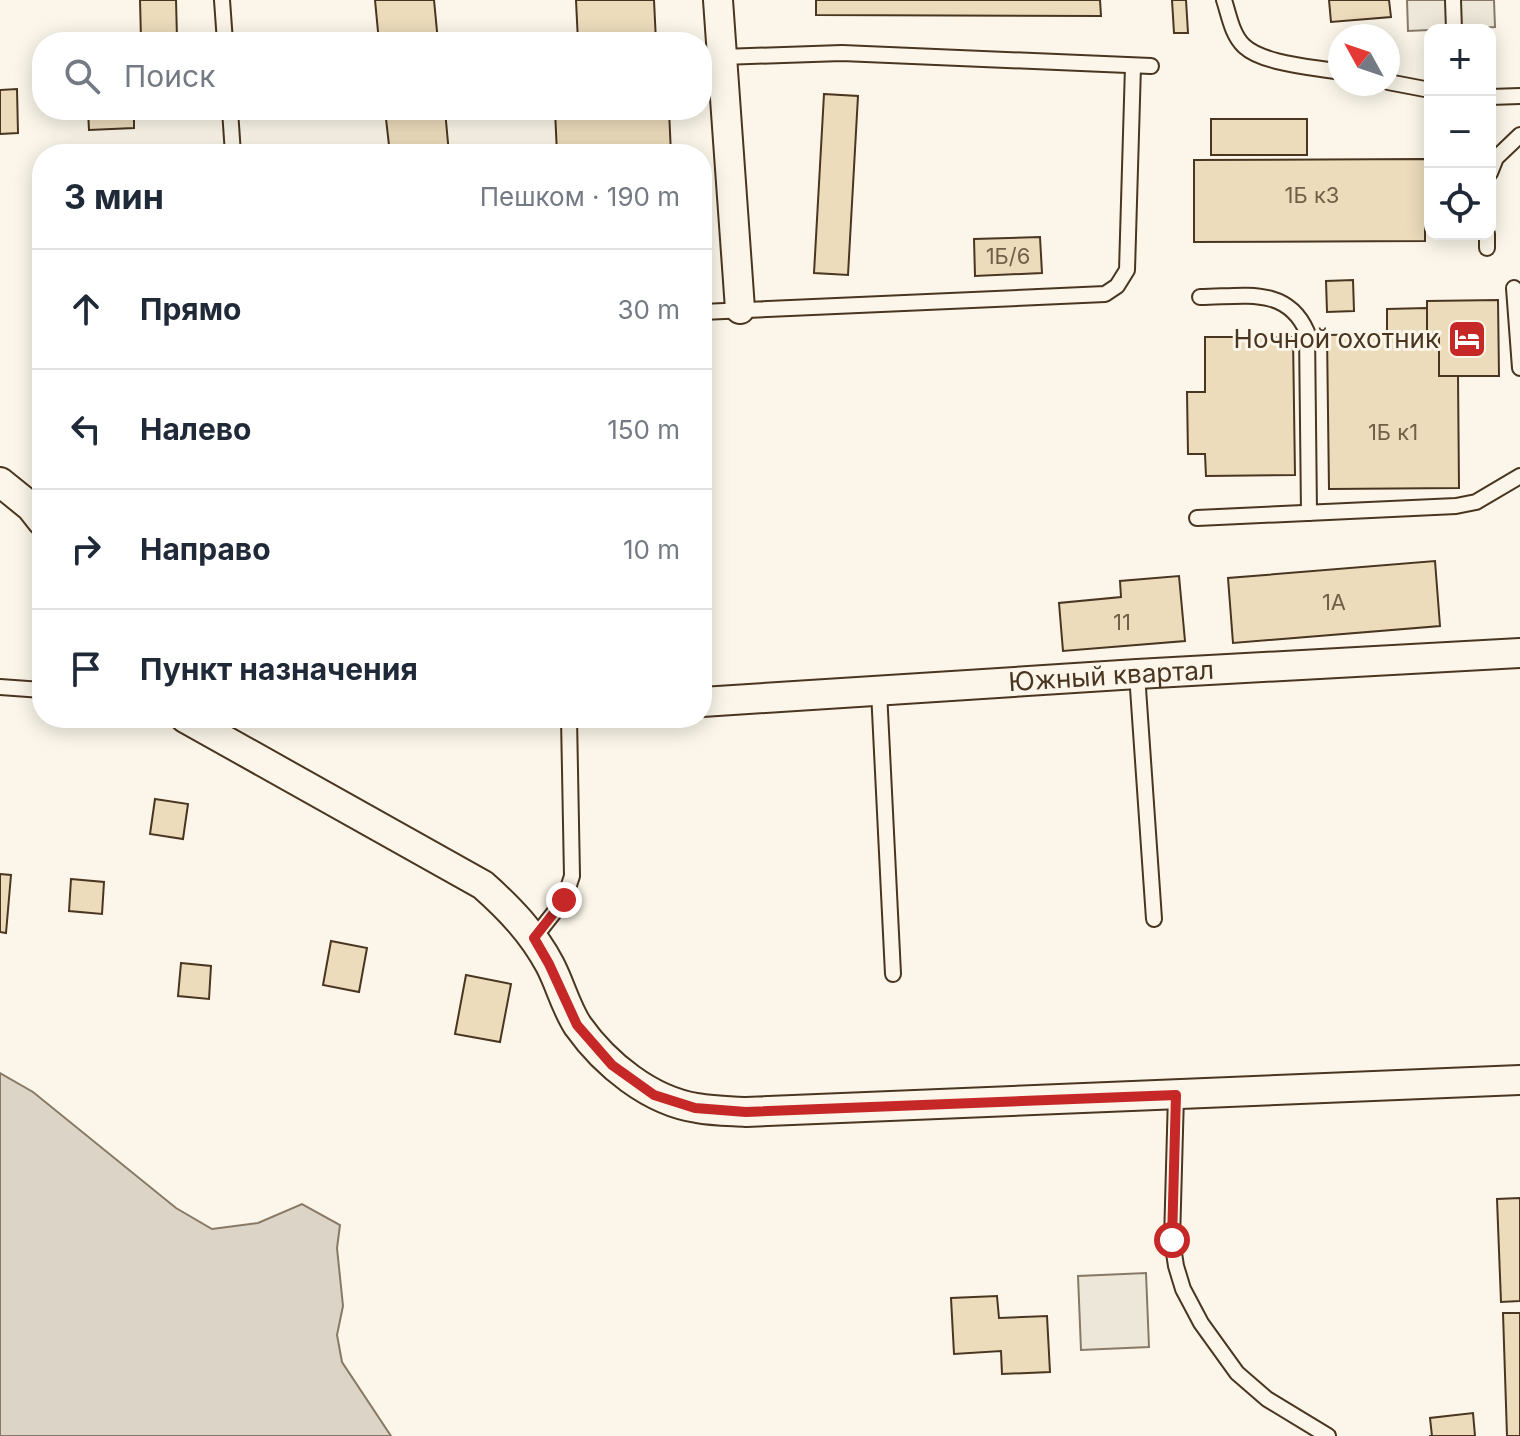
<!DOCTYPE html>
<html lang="ru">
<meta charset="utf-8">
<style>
body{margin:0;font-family:Inter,sans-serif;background:#f6f6f7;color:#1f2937}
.controls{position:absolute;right:24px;top:24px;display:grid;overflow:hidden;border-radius:16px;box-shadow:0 4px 20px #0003}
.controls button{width:72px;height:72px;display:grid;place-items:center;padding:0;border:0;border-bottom:2px solid #e0e1e3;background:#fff;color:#1f2937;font:40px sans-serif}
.compass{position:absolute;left:1328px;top:24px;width:72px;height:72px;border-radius:50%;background:#fff;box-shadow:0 4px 20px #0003;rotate:310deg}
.stop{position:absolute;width:24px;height:24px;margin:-18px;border:6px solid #c62828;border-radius:50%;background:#fff}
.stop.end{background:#c62828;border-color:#fff;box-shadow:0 2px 8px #0008}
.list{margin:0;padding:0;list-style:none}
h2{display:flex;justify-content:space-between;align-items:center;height:104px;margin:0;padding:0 32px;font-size:34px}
h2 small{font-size:26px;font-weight:400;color:#747a83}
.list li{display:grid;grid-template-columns:52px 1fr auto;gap:24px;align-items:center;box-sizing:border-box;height:120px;padding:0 32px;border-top:2px solid #e0e1e3}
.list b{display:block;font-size:30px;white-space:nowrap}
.list em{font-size:26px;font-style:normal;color:#747a83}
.icon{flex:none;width:44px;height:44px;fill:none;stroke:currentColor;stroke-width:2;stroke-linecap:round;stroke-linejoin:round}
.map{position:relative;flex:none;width:1520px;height:1436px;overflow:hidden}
.search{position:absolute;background:#fff;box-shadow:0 4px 20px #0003;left:32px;top:32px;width:680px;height:88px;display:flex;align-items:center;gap:20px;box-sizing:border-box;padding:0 28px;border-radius:32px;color:#747a83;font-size:30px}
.panel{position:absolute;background:#fff;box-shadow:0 4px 20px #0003;left:32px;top:144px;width:680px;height:584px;border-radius:32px}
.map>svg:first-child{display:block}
</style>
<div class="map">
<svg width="1520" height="1436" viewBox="0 0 1520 1436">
<rect width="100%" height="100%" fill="#fbf6e9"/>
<g fill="#ede7d9" stroke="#887966" stroke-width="2">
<polygon points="1407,0 1494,0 1495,27 1408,31"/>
<polygon points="1146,1273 1149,1347 1081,1350 1078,1276"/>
</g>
<polygon fill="#dcd4c6" stroke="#887966" stroke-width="2" points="0,1073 33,1092 176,1208 212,1229 258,1223 302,1204 340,1225 337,1248 343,1306 337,1335 342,1362 391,1436 0,1436"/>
<g fill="#ecdcbc" stroke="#4a3520" stroke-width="2">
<polygon points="140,0 176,0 177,38 141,39"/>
<polygon points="375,0 434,0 438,42 379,42"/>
<polygon points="576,0 654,0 656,42 578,42"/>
<polygon points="816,0 1100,0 1101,16 816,15"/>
<polygon points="1172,0 1186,0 1188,33 1174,33"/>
<polygon points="1329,0 1389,0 1391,17 1331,22"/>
<polygon points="17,89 18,133 0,134 0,90"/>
<polygon points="824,94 858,96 848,275 814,273"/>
<polygon points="88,110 145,110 134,110 134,128 89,130"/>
<polygon points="385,110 445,110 449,154 390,154"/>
<polygon points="555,110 669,110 671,154 557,154"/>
<rect x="1211" y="119" width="96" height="36"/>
<polygon points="1425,159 1425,172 1430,172 1430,218 1425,218 1425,241 1194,242 1194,160"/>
<polygon points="1040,237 1042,273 975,276 974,239"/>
<polygon points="1353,280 1354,311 1327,312 1326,281"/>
<polygon points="1498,300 1499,376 1439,376 1439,333 1427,333 1427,301"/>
<polygon points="1427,308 1427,333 1439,333 1439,376 1458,376 1459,488 1329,489 1327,335 1387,334 1387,309"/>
<polygon points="1205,337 1293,337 1295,475 1206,476 1205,454 1188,454 1187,392 1205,392"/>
<polygon points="1435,561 1440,626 1233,643 1228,578"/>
<polygon points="1179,576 1185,641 1063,651 1059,603 1121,597 1120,581"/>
<polygon points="155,799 188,804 183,839 150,834"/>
<polygon points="0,874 11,875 6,933 0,932"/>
<polygon points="71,879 104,882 102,914 69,911"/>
<polygon points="331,941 367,948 359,992 323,985"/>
<polygon points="181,963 211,966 209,999 178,996"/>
<polygon points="466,975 511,984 500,1042 455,1034"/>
<polygon points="1520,1198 1520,1301 1501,1302 1497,1199"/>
<polygon points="997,1296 999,1318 1047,1316 1050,1372 1002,1374 1001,1351 954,1354 951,1298"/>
<polygon points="1503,1313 1520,1313 1520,1436 1507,1436"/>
<polygon points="1473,1413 1475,1436 1429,1436 1432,1436 1430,1418"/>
</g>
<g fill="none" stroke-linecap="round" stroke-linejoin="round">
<g stroke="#4a3520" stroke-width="18">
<g id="service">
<polyline points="222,0 225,42"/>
<path d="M 1224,0 C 1229,15 1232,35 1244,46 C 1263,64 1314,67 1340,72"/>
<polyline points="1453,0 1454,30"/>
<polyline points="722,57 842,53 1151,66"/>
<polyline points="1388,82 1430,90"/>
<polyline points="1490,97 1520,96"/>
<polyline points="230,110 233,154"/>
<polyline points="1490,173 1496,158 1520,135"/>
<polyline points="1487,248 1487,234"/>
<polyline points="1514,288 1520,368"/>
<path d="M 1200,297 C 1242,297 1287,285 1307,332 L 1309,513"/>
<polyline points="702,312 1105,294 1117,286 1127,270 1133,66"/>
<polyline points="1197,518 1456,506 1476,502 1520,476"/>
<polyline points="1137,674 1154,919"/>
<polyline points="0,687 42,690"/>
<polyline points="879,691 893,974"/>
<polyline points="534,938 564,900 572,876 569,718"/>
<polyline points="1176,1095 1172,1240 1176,1266 1183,1289 1201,1323 1237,1373 1267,1399 1328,1436"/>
</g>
</g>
<g stroke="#4a3520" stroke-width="32">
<g id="minor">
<polyline points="718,0 740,309"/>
<polyline points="0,482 31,507 42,521"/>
<path id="s1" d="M 702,702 L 1137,674 L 1520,653"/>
<path d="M 185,718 L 483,885 C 510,909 533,933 550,965 C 560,984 566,1008 578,1026 C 605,1064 650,1101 697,1108 C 713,1111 730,1111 746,1112 L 1520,1080"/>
</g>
</g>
<use href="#service" stroke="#fbf6e9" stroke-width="14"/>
<use href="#minor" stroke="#fbf6e9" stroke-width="28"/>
</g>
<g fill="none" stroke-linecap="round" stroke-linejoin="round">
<polyline stroke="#c62828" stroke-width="10" points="564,900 534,938 549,964 577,1025 612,1065 654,1095 695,1108 746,1112 1176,1095 1172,1240"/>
</g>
<defs>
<g id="hotel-square" transform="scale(2)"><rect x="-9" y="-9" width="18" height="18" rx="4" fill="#c62828" stroke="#fbf6e9"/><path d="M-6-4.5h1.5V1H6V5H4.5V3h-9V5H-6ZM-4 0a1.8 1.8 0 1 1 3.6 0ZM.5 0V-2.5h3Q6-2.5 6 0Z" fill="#fff"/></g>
</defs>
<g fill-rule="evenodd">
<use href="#hotel-square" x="1467" y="339"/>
</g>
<g text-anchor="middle" stroke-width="6" stroke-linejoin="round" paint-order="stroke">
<g font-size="22" fill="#725f47">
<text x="1312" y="203">1Б к3</text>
<text x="1008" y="264">1Б/6</text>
<text x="1393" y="440">1Б к1</text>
<text x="1334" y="610">1А</text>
<text x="1122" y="630">11</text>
</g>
<g font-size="26" fill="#4a3520" stroke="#fbf6e9" text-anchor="end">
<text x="1439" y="348">Ночной охотник</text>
</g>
<g font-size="26" fill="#4a3520" stroke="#fbf6e9">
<text dy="9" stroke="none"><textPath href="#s1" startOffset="410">Южный квартал</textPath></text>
</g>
</g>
</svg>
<div class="controls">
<button>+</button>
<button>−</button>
<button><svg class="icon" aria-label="locate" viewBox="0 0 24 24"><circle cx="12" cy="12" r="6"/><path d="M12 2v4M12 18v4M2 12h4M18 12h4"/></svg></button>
</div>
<svg class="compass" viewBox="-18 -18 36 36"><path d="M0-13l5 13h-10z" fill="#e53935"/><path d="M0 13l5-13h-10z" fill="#747a83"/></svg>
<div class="stop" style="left:1172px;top:1240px"></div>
<div class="stop end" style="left:564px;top:900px"></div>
<div class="search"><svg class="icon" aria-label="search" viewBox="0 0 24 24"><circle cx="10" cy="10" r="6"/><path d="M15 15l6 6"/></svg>Поиск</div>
<section class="panel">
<h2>3 мин<small>Пешком · 190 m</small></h2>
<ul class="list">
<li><svg class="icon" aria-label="ahead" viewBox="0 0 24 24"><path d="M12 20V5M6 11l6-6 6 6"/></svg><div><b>Прямо</b></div><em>30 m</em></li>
<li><svg class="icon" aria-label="left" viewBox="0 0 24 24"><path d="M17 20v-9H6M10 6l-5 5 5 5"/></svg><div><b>Налево</b></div><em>150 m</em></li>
<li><svg class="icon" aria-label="right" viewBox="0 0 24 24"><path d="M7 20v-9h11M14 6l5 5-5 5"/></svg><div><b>Направо</b></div><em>10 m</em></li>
<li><svg class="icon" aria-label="arrive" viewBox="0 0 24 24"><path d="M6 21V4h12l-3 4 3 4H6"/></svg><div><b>Пункт назначения</b></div></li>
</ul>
</section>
</div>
